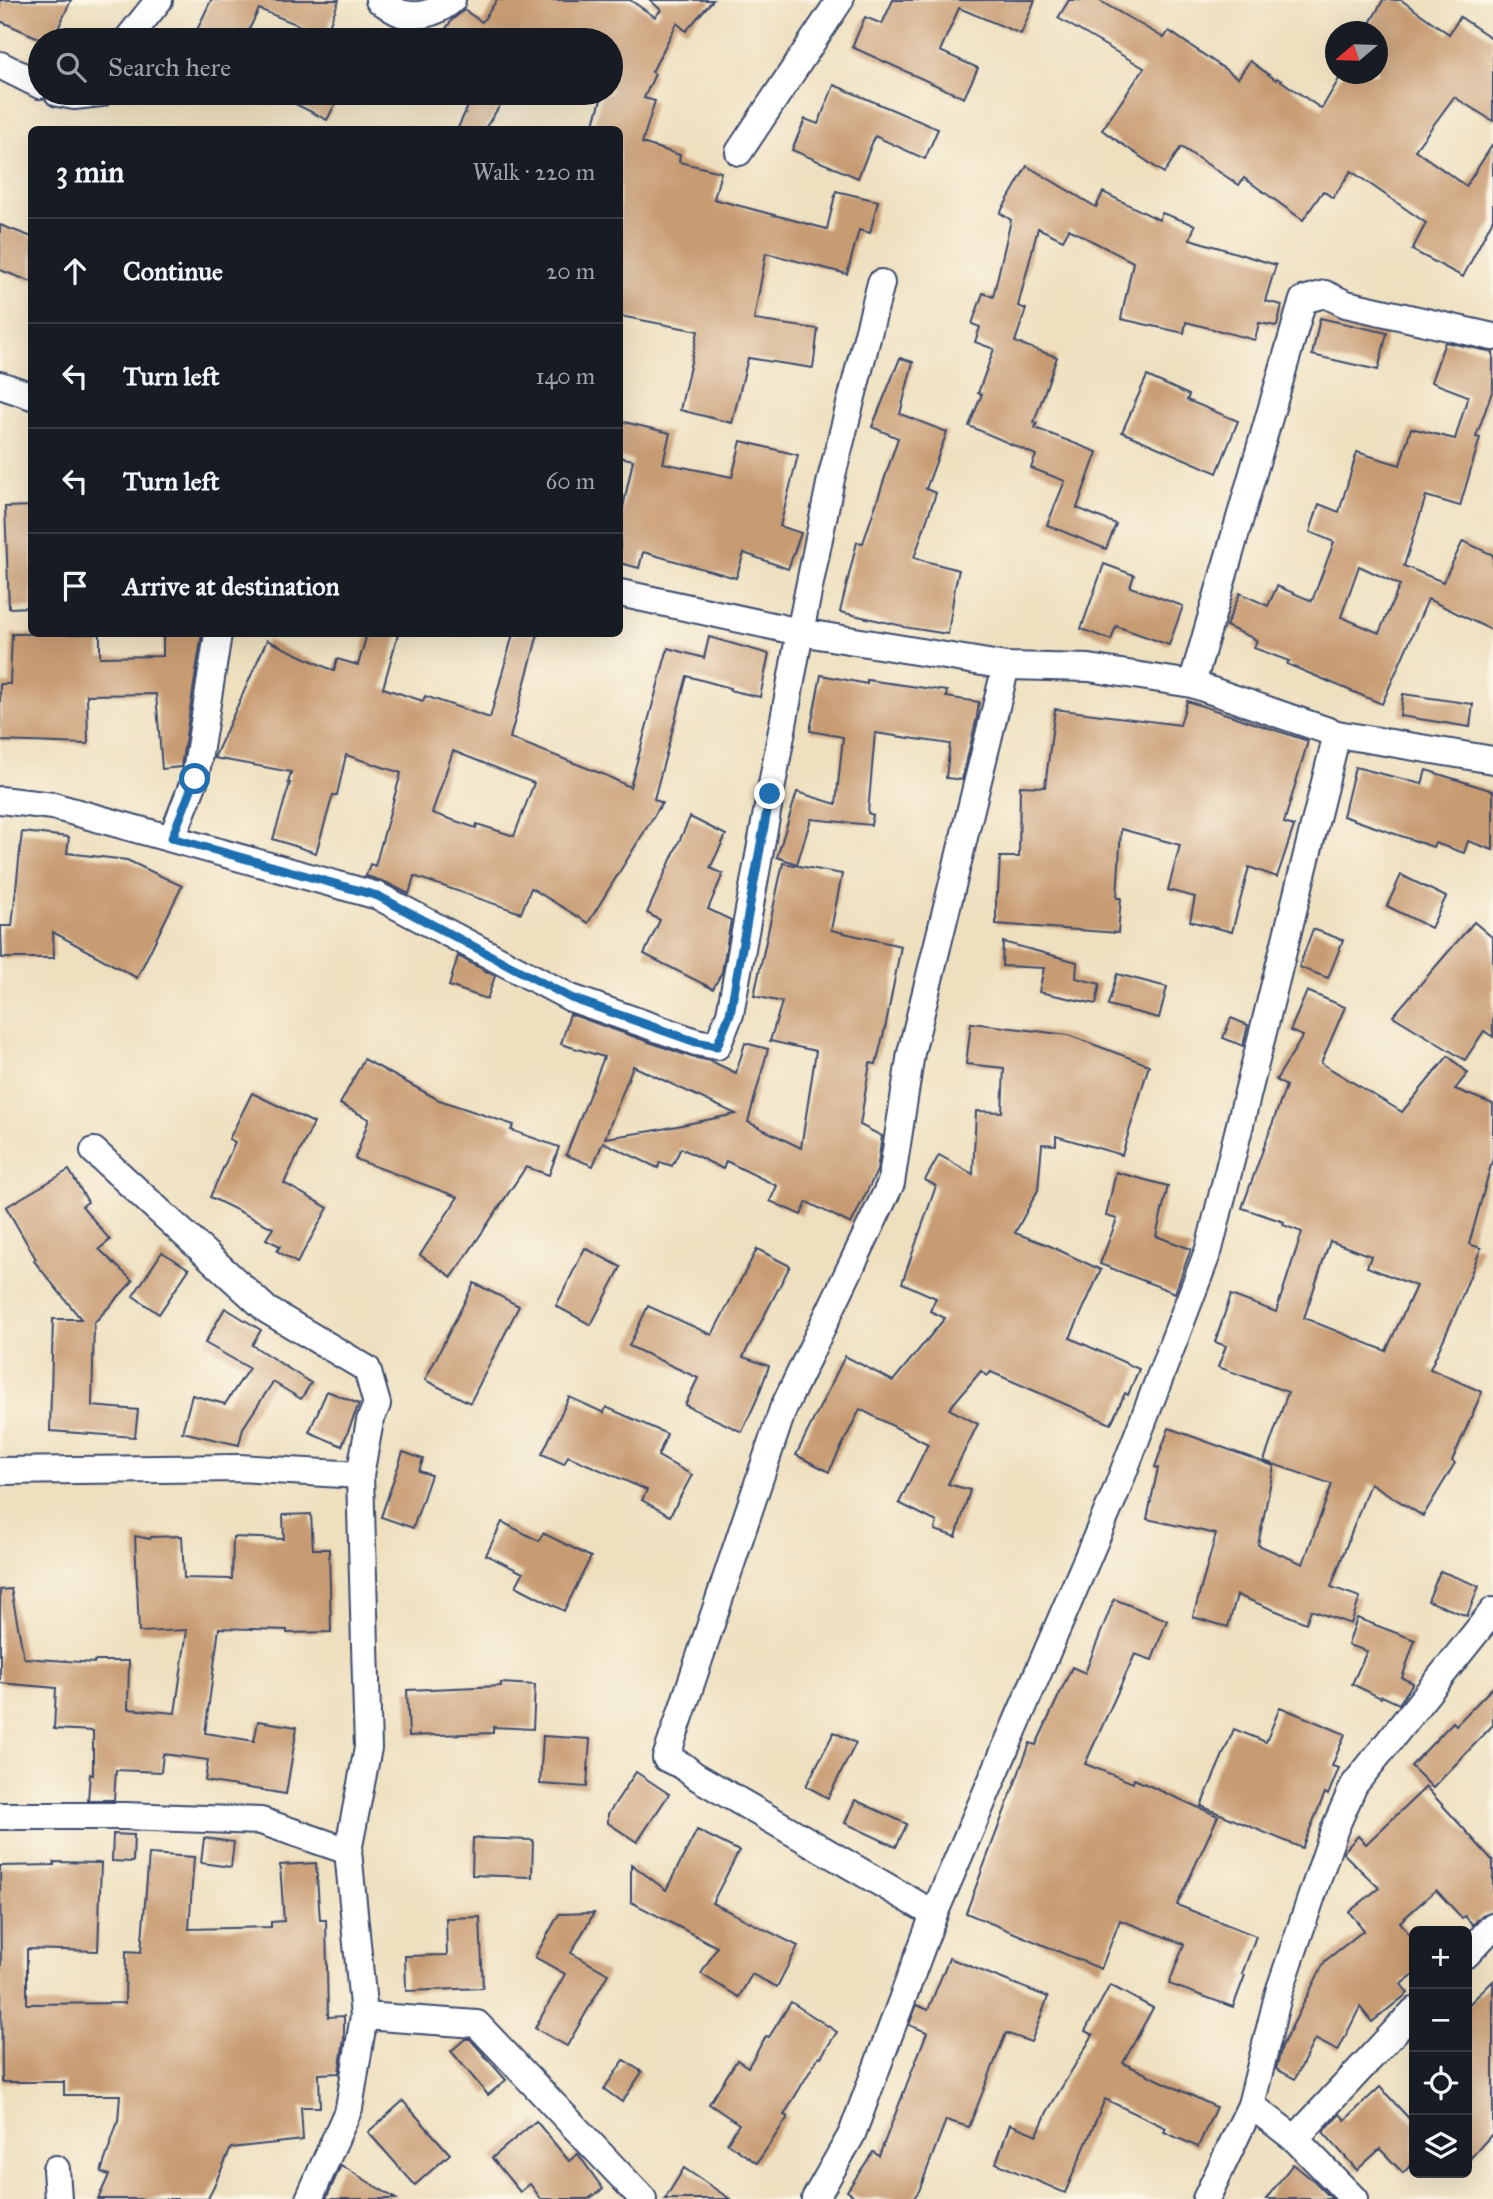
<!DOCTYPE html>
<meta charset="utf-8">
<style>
body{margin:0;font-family:"IM FELL Great Primer",serif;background:#20242c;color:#f1f3f6}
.controls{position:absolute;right:21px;bottom:21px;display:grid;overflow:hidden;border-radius:10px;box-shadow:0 7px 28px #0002}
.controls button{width:63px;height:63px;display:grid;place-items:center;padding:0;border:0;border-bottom:2px solid #363941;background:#171b24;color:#f1f3f6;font:35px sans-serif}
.compass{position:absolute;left:1325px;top:21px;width:63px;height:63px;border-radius:50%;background:#171b24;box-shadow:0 7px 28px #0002;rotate:251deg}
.stop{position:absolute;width:21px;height:21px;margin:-16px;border:5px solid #1f6fb2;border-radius:50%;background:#fff}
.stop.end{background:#1f6fb2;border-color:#fff;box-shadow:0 2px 7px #0008}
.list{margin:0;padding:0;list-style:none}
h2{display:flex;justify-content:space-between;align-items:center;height:91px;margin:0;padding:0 28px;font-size:30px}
h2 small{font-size:23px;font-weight:400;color:#9ea1a6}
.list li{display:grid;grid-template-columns:46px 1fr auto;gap:21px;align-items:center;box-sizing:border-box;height:105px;padding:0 28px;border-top:2px solid #363941}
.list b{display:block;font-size:26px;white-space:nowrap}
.list em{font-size:23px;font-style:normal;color:#9ea1a6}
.icon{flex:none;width:38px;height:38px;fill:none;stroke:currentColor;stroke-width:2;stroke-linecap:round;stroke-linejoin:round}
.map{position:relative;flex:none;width:1493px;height:2199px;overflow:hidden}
.search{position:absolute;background:#171b24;box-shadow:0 7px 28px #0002;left:28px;top:28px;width:595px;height:77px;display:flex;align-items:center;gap:18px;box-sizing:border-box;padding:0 24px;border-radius:38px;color:#9ea1a6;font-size:26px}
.panel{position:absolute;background:#171b24;box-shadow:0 7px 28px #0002;left:28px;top:126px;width:595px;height:511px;border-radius:10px}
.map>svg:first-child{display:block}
</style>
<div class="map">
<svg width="1493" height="2199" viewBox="0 0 1493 2199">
<rect width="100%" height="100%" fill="#fcf5e5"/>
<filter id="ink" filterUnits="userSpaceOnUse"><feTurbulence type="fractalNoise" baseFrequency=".0143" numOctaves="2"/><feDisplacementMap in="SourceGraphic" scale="14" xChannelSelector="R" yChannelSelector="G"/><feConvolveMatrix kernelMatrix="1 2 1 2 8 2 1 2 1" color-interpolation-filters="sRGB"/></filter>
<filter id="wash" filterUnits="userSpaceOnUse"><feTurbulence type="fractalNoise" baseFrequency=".00686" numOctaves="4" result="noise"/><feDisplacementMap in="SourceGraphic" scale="28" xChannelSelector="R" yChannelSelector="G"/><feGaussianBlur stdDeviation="1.57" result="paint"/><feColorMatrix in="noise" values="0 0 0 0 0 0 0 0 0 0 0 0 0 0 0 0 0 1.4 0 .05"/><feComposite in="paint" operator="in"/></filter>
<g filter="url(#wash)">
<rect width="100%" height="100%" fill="#eee0bf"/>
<g id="blocks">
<g fill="#c89c73" fill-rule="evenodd">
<polygon points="0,0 71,0 53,40 43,40 0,21"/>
<polygon points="211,0 339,0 325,36 259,9 244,40 208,40 195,34"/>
<polygon points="497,0 630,0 655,17 661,10 650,0 713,0 686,31 677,23 652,72 655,74 644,98 655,101 642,143 680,155 679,162 721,172 714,199 827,229 836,191 878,201 870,233 859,230 847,274 766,253 754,320 818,329 813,368 748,358 732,423 680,410 698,331 620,316 620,130 592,130 603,93 611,93 611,40 438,40 452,20 464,10 482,22"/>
<polygon points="893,0 1035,0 1021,34 959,8 940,51 978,68 964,98 852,47 865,17 882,24"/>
<polygon points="1069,0 1098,0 1164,38 1169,31 1238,78 1250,61 1276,80 1277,78 1319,107 1322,108 1342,74 1377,74 1377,32 1365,32 1383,0 1401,0 1449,34 1460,17 1493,39 1493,121 1454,97 1415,150 1466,186 1493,144 1493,219 1463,277 1412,250 1426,223 1351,171 1333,198 1323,191 1303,220 1244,178 1239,185 1181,147 1164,173 1102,130 1144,68 1058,18"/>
<polygon points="834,85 938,129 925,159 875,136 858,178 792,150 805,119 818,124"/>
<polygon points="274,93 341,93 327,120"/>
<polygon points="474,93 508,93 484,130 457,130"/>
<polygon points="1027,166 1096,207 1103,192 1159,220 1162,213 1195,225 1190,239 1276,265 1265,301 1282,305 1277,326 1259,323 1255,340 1186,322 1184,333 1121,319 1133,262 1069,229 1063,240 1038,228 1018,306 1026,309 1015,342 1057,357 1034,422 1037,423 1035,428 1097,452 1077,508 1116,524 1106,549 1047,525 1065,481 1031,468 1036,455 969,426 982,394 978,393 994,349 975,342 980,327 972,324 983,293 993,297 1011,220 1000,213"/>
<polygon points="0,225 32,237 32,282 0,270"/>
<polygon points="1320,318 1387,333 1378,370 1312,355"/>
<path d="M 1445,342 L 1493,352 L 1493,389 L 1476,437 L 1480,438 L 1460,506 L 1426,496 L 1404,566 L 1443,582 L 1463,541 L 1493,555 L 1493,631 L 1428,599 L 1382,704 L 1287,664 L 1289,661 L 1254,648 L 1257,640 L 1226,626 L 1240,593 L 1268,606 L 1277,586 L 1312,601 L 1334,542 L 1310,532 L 1319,504 L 1339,512 L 1357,452 L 1400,465 L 1411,428 L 1455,439 L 1468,396 L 1431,382 ZM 1359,566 L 1400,585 L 1379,633 L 1341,617 Z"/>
<polygon points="900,358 913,362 900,414 947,432 926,489 936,493 914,558 959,570 955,587 948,634 903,627 903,626 840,612 857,542 863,543 898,438 872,427"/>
<polygon points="1147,376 1189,395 1187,400 1238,421 1217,473 1122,432"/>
<polygon points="620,421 670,433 663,463 732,477 741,441 798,455 780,526 801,533 788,569 744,553 736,578 643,552 639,568 620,563 620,522 633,460 620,457"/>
<polygon points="32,506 32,607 9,608 5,507"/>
<polygon points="1104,564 1134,575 1130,587 1183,606 1169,645 1116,626 1111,640 1081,629"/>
<polygon points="12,634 100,634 100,657 163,656 163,634 202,634 181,767 162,769 156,694 87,695 88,744 0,741 0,684 10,684"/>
<path d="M 367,634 L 398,634 L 383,688 L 423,701 L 425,696 L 490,718 L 513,634 L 538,634 L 510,738 L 605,775 L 630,787 L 668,648 L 704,658 L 709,637 L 769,654 L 760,697 L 729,690 L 730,688 L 687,676 L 654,799 L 662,803 L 588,923 L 531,888 L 521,913 L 414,876 L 409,894 L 385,882 L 366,876 L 370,864 L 375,866 L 401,773 L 346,755 L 337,795 L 333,795 L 316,853 L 273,839 L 290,783 L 288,783 L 291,772 L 214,758 L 267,640 L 334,671 L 337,659 L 358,665 ZM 453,751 L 534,783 L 514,836 L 477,824 L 476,828 L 432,813 Z"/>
<polygon points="821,675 867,684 867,680 947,691 946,697 979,702 977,717 962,780 946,778 950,744 875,733 868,813 873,815 871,825 811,819 797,864 777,857 797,792 836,804 843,737 810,731"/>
<polygon points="1403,694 1473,704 1470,727 1400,716"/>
<polygon points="1187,701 1308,741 1284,823 1294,826 1277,877 1249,867 1232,932 1190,921 1195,897 1168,890 1180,845 1121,829 1117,898 1121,898 1118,933 996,924 996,893 998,893 1000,857 1019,857 1020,786 1045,787 1055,709 1180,725"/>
<polygon points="1355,767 1422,784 1426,770 1493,791 1493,850 1468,841 1464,853 1435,843 1433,847 1343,816"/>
<polygon points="690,817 726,835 710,868 723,874 708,909 731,920 722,972 713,989 644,954 660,920 647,913"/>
<polygon points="22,832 69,837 67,853 127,860 182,886 137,978 53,932 54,958 2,958 1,926 12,926"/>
<path d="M 783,863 L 842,874 L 831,930 L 901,946 L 886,1024 L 876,1064 L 870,1063 L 860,1125 L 882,1136 L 877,1171 L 851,1224 L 807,1202 L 801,1215 L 770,1201 L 777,1186 L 726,1161 L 723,1169 L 681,1148 L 672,1166 L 660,1162 L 658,1168 L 603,1142 L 593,1166 L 566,1155 L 604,1057 L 561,1044 L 570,1014 L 691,1057 L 711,1061 L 736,1073 L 745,1043 L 768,1049 L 748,1122 L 801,1148 L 816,1051 L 770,1041 L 782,1002 L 754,996 ZM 633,1066 L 736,1114 L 652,1131 L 605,1138 Z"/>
<polygon points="1401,875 1446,897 1431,928 1387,906"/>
<polygon points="1474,922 1493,938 1493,1037 1484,1031 1465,1060 1393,1016"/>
<polygon points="1313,929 1343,940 1328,978 1299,967"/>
<polygon points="1003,942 1077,962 1076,978 1100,984 1096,1004 1039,992 1044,968 1002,966"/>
<polygon points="458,956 495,976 487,999 449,986"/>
<polygon points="1117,974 1167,987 1159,1018 1108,1005"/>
<path d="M 1307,991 L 1345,1007 L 1321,1063 L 1402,1112 L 1448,1056 L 1468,1073 L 1455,1089 L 1493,1104 L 1493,1158 L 1469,1244 L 1481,1248 L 1455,1314 L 1430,1369 L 1482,1392 L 1452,1461 L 1455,1463 L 1423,1516 L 1370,1483 L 1331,1587 L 1360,1597 L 1351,1624 L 1311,1610 L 1306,1623 L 1237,1595 L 1228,1627 L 1193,1617 L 1216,1534 L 1147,1519 L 1158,1468 L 1155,1467 L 1169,1428 L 1274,1466 L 1258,1545 L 1303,1564 L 1332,1484 L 1264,1461 L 1288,1392 L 1218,1367 L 1226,1346 L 1215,1342 L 1231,1295 L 1276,1312 L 1302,1232 L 1283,1225 L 1284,1222 L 1242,1208 L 1286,1086 L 1276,1080 L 1303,1036 L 1290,1031 ZM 1330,1241 L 1371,1256 L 1367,1267 L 1416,1286 L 1386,1351 L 1304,1318 Z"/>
<polygon points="1231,1018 1248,1025 1243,1046 1223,1038"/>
<polygon points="971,1023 1068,1035 1149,1065 1122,1155 1056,1136 1056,1145 1042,1144 1038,1190 1015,1233 1048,1245 1101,1270 1070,1338 1139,1369 1128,1395 1125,1393 1111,1424 991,1372 987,1376 981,1371 949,1409 978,1424 948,1484 970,1490 956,1537 935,1530 937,1522 899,1503 928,1444 860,1409 829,1472 796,1455 845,1356 893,1381 945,1318 930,1311 936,1298 902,1283 936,1186 925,1180 939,1155 973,1174 976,1111 1002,1112 1004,1068 966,1064"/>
<polygon points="364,1059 439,1100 514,1125 511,1130 559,1147 549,1175 526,1167 452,1277 420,1255 458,1197 355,1159 369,1119 340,1104"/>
<polygon points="252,1093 314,1123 284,1183 328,1208 297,1263 277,1251 280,1246 266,1239 273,1228 210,1197 235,1142 229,1139"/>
<polygon points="69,1170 88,1202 82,1206 110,1240 99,1249 133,1281 94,1323 92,1406 138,1410 135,1437 50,1431 53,1319 81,1319 34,1261 36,1259 6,1207"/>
<polygon points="1116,1172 1168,1186 1156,1236 1191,1249 1175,1293 1100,1264 1117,1219 1106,1216"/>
<polygon points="585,1248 621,1267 591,1325 556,1306"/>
<polygon points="757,1249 790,1266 743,1357 769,1366 757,1399 742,1432 685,1405 698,1378 629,1346 648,1306 712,1335"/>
<polygon points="162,1252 189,1269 159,1314 133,1296"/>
<polygon points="474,1283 519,1306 470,1403 425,1380"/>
<polygon points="225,1308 261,1330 252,1345 311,1383 301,1399 273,1382 243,1428 239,1445 182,1432 192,1395 225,1404 249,1368 205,1343"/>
<polygon points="327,1391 359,1404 342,1446 309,1432"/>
<polygon points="569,1397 604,1413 606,1407 667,1434 658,1456 692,1475 670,1516 642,1500 647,1490 568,1456 564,1464 542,1454"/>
<polygon points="403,1452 423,1459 419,1471 431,1475 413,1528 381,1517"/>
<polygon points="311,1514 313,1549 329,1549 331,1632 287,1633 287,1630 219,1628 205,1733 254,1741 258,1721 297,1727 286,1794 205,1781 208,1760 163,1754 161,1772 116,1770 114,1800 88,1800 90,1774 93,1775 93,1731 54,1729 56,1688 0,1683 0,1590 11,1589 24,1658 94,1663 94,1661 129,1661 128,1709 175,1713 187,1630 139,1632 135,1536 150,1539 151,1537 182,1536 184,1578 232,1579 233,1537 284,1539 283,1515"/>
<polygon points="502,1522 539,1541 543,1533 591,1557 564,1611 516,1586 523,1573 486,1555"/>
<polygon points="1440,1571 1479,1586 1467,1616 1428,1601"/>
<polygon points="1114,1599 1167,1620 1152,1660 1135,1654 1085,1764 1133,1783 1134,1779 1218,1816 1177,1905 1256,1936 1242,1974 1245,1975 1233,2007 1169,1984 1184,1944 1120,1920 1101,1969 966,1913 1030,1743 1036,1745 1072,1667 1085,1673"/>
<polygon points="1357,1618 1415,1640 1402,1678 1413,1683 1399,1704 1382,1696 1381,1698 1352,1684 1367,1651 1348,1645"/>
<polygon points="501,1683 535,1685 533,1729 493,1727 493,1733 409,1736 407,1690 501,1686"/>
<polygon points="1493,1687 1493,1725 1433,1788 1411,1766 1453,1722 1456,1725"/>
<polygon points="1280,1707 1345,1734 1332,1766 1339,1768 1328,1795 1325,1793 1302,1848 1201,1806 1234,1729 1266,1742"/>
<polygon points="834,1732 856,1743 828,1798 806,1786"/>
<polygon points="543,1736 590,1739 587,1787 540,1784"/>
<polygon points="636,1772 669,1794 637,1842 608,1823 608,1814"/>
<polygon points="1426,1787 1493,1861 1493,1911 1482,1915 1473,1925 1465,1916 1462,1918 1436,1890 1400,1922 1414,1940 1414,1974 1401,1984 1408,1993 1372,2022 1360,2007 1338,2051 1315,2039 1295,2079 1276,2069 1282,2046 1325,1961 1364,1930 1349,1912 1379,1888 1343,1853 1344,1851 1358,1836 1366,1844"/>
<polygon points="855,1800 907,1824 896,1847 845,1823"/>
<polygon points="697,1830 739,1851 712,1903 798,1946 777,1987 752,1974 739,1997 701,1974 717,1947 631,1902 631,1864 666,1890"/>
<polygon points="113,1834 134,1835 133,1862 112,1861"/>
<polygon points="204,1838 234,1842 231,1867 201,1863"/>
<polygon points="473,1838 533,1840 532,1877 472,1875"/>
<polygon points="149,1854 194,1857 189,1929 271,1927 271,1922 284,1921 280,1865 316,1863 320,1920 326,1920 328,2017 344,2016 344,2039 339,2073 319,2074 320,2107 301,2107 303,2140 231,2148 208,2199 98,2199 109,2175 101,2172 118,2121 120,2095 64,2095 64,2082 2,2082 0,1866 54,1865 54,1862 101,1863 98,1951 27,1949 27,2004 125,2003 126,1951 141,1952"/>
<polygon points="594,1913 571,1953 608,1974 567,2046 535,2028 565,1974 535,1957 559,1914"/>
<polygon points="480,1917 483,1988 406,1991 405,1956 447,1955 446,1918"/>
<polygon points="949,1958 1048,1997 1031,2042 1006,2033 969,2127 946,2120 919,2191 913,2199 858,2199 847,2191 873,2152 879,2156 927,2032 909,2025 917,2005 928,2010"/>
<polygon points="1493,1981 1493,2133 1467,2162 1467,2006"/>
<polygon points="1110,1985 1153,2008 1123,2063 1216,2107 1198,2147 1164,2132 1166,2128 1105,2099 1065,2193 996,2163 1010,2124 1037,2135 1047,2112 1093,2035 1085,2031"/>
<polygon points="791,2002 837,2032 821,2057 819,2056 784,2115 788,2117 757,2163 727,2143 739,2124 709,2104 737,2060 748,2067 766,2036 769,2037"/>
<polygon points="465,2039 470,2039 506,2080 488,2095 451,2051"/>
<polygon points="624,2060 642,2072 622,2102 604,2089"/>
<polygon points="1380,2087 1414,2124 1414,2162 1403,2173 1380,2149 1357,2170 1323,2132 1340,2114 1345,2120"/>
<polygon points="403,2101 450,2154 415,2185 368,2132"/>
<polygon points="536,2121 569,2161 578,2154 603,2189 588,2199 541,2199 530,2184 520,2192 492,2158"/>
<polygon points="1293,2164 1314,2181 1332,2199 1266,2199"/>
<polygon points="341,2165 396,2199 326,2199"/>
<polygon points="684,2168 730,2199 665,2199"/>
</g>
</g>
</g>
<g filter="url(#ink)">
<use href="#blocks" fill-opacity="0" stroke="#3b4a6d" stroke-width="2"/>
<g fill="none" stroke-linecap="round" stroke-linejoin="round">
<g stroke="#3b4a6d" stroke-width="30">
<g id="street">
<path d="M 379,0 C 386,4 396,13 404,14 C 421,18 440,11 452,0"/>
<polyline points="127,40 159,0"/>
<polyline points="0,65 40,85"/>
<polyline points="58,93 74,96 101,93"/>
<polyline points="739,152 840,0"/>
<polyline points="0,385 32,396"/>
<polyline points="620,593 800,632 1006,666 1089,668 1192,684 1337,734 1493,760"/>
<polyline points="1192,684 1303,300 1325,294 1346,304 1493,337"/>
<polyline points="0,800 53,806 378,896 571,998 696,1042 717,1046 730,1014 800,632 831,479 881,283"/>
<polyline points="172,838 195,779 218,634"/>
<polyline points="94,1151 267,1310 367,1369 377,1404 370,1421 360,1475 368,1748 348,1851 364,2016 349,2108 309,2199"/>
<polyline points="0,1471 239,1468 360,1475"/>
<polyline points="0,1816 124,1816 261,1821 348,1851"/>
<polyline points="934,1914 694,1775 683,1766 666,1758 783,1409 891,1183 911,1053 1006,666"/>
<polyline points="1467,1954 1493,1926"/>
<polyline points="364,2016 477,2024 643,2199"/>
<polyline points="1251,2105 1295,2139 1354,2199"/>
<polyline points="1295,2139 1414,2011"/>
<polyline points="56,2169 58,2199"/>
<polyline points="815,2199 852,2134 934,1914 1115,1494 1209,1249 1337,734"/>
<polyline points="1206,2199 1251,2105 1279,1992 1335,1828 1354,1785 1493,1611"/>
</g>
</g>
<use href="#street" stroke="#fff" stroke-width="26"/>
</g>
</g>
<g fill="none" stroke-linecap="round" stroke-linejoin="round" filter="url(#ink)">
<polyline stroke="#1f6fb2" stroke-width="9" points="195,779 172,838 378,896 571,998 696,1042 717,1046 730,1014 770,794"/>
</g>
</svg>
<div class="controls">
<button>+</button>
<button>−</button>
<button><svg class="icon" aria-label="locate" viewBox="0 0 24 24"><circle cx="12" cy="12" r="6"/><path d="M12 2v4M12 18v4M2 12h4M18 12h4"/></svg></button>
<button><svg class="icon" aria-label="layers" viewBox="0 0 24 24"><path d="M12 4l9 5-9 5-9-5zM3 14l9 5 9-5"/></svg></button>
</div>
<svg class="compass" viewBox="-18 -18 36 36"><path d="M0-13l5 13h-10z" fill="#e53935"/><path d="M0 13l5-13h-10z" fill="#9ea1a6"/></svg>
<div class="stop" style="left:195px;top:779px"></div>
<div class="stop end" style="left:770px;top:794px"></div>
<div class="search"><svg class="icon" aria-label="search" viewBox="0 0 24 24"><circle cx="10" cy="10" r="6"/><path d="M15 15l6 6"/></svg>Search here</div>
<section class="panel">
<h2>3 min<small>Walk · 220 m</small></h2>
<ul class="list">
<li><svg class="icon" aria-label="ahead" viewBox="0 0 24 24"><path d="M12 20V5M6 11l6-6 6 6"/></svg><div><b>Continue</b></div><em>20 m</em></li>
<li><svg class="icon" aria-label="left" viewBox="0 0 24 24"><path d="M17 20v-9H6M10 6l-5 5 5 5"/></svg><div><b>Turn left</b></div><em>140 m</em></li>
<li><svg class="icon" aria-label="left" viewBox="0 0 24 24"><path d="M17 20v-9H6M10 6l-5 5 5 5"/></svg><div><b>Turn left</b></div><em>60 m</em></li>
<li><svg class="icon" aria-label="arrive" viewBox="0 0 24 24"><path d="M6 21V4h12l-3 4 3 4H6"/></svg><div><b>Arrive at destination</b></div></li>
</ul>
</section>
</div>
